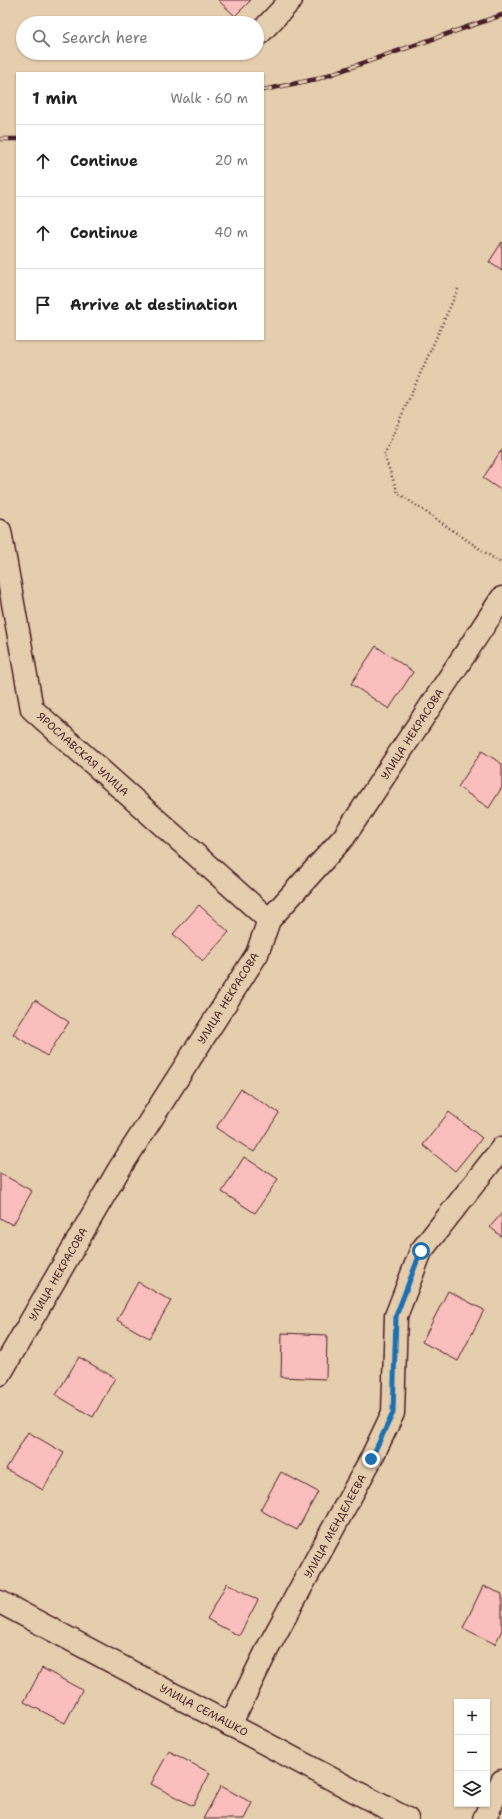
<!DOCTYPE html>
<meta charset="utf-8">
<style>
body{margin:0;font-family:"Shantell Sans",sans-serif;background:#f6f6f6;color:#222}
.controls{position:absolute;right:12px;bottom:12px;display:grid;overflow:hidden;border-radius:0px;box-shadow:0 1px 3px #0004}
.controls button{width:36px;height:36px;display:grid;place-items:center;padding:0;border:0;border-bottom:1px solid #e0e0e0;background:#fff;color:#222;font:20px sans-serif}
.stop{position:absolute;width:12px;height:12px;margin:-9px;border:3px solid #1f6fb2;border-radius:50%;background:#fff}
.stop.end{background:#1f6fb2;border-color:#fff;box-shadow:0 1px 4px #0008}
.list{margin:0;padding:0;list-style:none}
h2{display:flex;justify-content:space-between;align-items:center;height:52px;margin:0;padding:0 16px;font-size:17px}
h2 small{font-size:13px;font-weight:400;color:#767676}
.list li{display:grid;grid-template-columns:26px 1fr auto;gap:12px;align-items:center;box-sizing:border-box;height:72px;padding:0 16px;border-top:1px solid #e0e0e0}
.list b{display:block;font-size:15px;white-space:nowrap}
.list em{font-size:13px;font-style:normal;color:#767676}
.icon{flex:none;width:22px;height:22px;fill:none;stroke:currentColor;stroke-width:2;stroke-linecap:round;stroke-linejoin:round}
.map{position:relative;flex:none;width:502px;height:1819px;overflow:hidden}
.search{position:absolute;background:#fff;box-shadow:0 1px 3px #0004;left:16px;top:16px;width:248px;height:44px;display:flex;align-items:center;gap:10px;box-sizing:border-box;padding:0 14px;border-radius:22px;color:#767676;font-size:15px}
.panel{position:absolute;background:#fff;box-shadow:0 1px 3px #0004;left:16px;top:72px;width:248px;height:268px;border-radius:0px}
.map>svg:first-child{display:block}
</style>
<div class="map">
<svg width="502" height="1819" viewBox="0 0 502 1819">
<rect width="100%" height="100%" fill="#e5cead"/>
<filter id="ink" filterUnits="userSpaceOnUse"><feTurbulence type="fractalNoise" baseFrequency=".025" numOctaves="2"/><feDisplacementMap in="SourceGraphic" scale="8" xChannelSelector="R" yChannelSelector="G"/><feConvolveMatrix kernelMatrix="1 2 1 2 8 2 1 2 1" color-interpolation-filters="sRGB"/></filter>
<g filter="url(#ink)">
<g fill="#fabebc" stroke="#4a1f2b">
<polygon points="218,0 251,0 235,16"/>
<polygon points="502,242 502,271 489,262"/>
<polygon points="502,449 502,491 483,478"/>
<polygon points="376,646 413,672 389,709 351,684"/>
<polygon points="482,751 502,764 502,787 489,808 458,787"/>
<polygon points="199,905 229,932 203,961 173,934"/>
<polygon points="35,1000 69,1022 47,1056 13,1034"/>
<polygon points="241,1089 279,1113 254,1152 216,1128"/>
<polygon points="449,1112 482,1138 455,1171 423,1145"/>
<polygon points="244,1157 278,1179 255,1213 222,1192"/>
<polygon points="0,1173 32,1191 13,1225 0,1218"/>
<polygon points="502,1213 502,1237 490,1227"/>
<polygon points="138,1282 171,1301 149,1338 117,1320"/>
<polygon points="448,1291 484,1310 458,1361 422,1342"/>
<polygon points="282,1333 327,1335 326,1379 281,1377"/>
<polygon points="79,1357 115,1378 93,1417 56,1395"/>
<polygon points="28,1432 64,1453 43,1490 6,1469"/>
<polygon points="281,1472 318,1492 297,1530 260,1510"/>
<polygon points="227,1583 258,1600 239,1636 207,1619"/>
<polygon points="483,1586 502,1594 502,1630 495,1644 463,1628"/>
<polygon points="42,1668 82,1690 65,1723 24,1702"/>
<polygon points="169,1751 210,1773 193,1806 151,1784"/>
<polygon points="221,1786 252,1803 244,1819 203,1819"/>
</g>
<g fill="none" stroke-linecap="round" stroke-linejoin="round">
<g stroke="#4a1f2b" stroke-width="25">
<g id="minor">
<polyline points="260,33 291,0"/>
<polyline points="0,531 32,709 269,920"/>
<polyline points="0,1374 118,1171 257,954 269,920 344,837 502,598"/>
<polyline points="0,1602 407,1819"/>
<polyline points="230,1725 269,1646 371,1459 393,1413 396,1316 421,1251 502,1148"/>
<polyline points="484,1819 502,1781"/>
</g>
</g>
<polyline stroke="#4a1f2b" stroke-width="2.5" stroke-dasharray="1 3" stroke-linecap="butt" points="458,289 384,455 398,493 502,564"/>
<use href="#minor" stroke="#e5cead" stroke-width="22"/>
<g stroke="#4a1f2b" stroke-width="4.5">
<g id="rail">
<polyline points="263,90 317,79 502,15"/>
<polyline points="0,139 17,139"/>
</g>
</g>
<use href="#rail" stroke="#e5cead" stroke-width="3" stroke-dasharray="9" stroke-linecap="butt"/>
</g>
</g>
<g fill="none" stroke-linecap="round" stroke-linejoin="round" filter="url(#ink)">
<polyline stroke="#1f6fb2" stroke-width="5" points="371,1459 393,1413 396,1316 421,1251"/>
</g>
<g text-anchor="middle" stroke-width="3.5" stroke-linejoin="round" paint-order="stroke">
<g font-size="11" fill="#4a1f2b" stroke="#e5cead">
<text transform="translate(412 734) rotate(-57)" y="4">УЛИЦА НЕКРАСОВА</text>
<text transform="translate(83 754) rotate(42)" y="4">ЯРОСЛАВСКАЯ УЛИЦА</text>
<text transform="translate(228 998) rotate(-58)" y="4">УЛИЦА НЕКРАСОВА</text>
<text transform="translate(58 1274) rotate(-60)" y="4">УЛИЦА НЕКРАСОВА</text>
<text transform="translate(335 1526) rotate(-61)" y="4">УЛИЦА МЕНДЕЛЕЕВА</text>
<text transform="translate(204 1710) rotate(28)" y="4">УЛИЦА СЕМАШКО</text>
</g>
</g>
</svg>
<div class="controls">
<button>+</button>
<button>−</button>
<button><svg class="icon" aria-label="layers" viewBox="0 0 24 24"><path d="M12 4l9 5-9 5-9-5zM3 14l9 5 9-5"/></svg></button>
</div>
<div class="stop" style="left:421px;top:1251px"></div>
<div class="stop end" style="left:371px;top:1459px"></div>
<div class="search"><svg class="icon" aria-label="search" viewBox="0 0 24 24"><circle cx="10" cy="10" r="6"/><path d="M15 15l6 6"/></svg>Search here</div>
<section class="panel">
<h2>1 min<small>Walk · 60 m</small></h2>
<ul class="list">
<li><svg class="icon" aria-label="ahead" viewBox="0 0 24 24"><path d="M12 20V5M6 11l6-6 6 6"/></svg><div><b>Continue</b></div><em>20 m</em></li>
<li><svg class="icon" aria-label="ahead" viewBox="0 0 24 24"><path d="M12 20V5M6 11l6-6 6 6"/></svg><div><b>Continue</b></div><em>40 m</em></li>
<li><svg class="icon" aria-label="arrive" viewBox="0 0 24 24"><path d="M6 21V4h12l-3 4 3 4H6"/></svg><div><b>Arrive at destination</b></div></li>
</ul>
</section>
</div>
